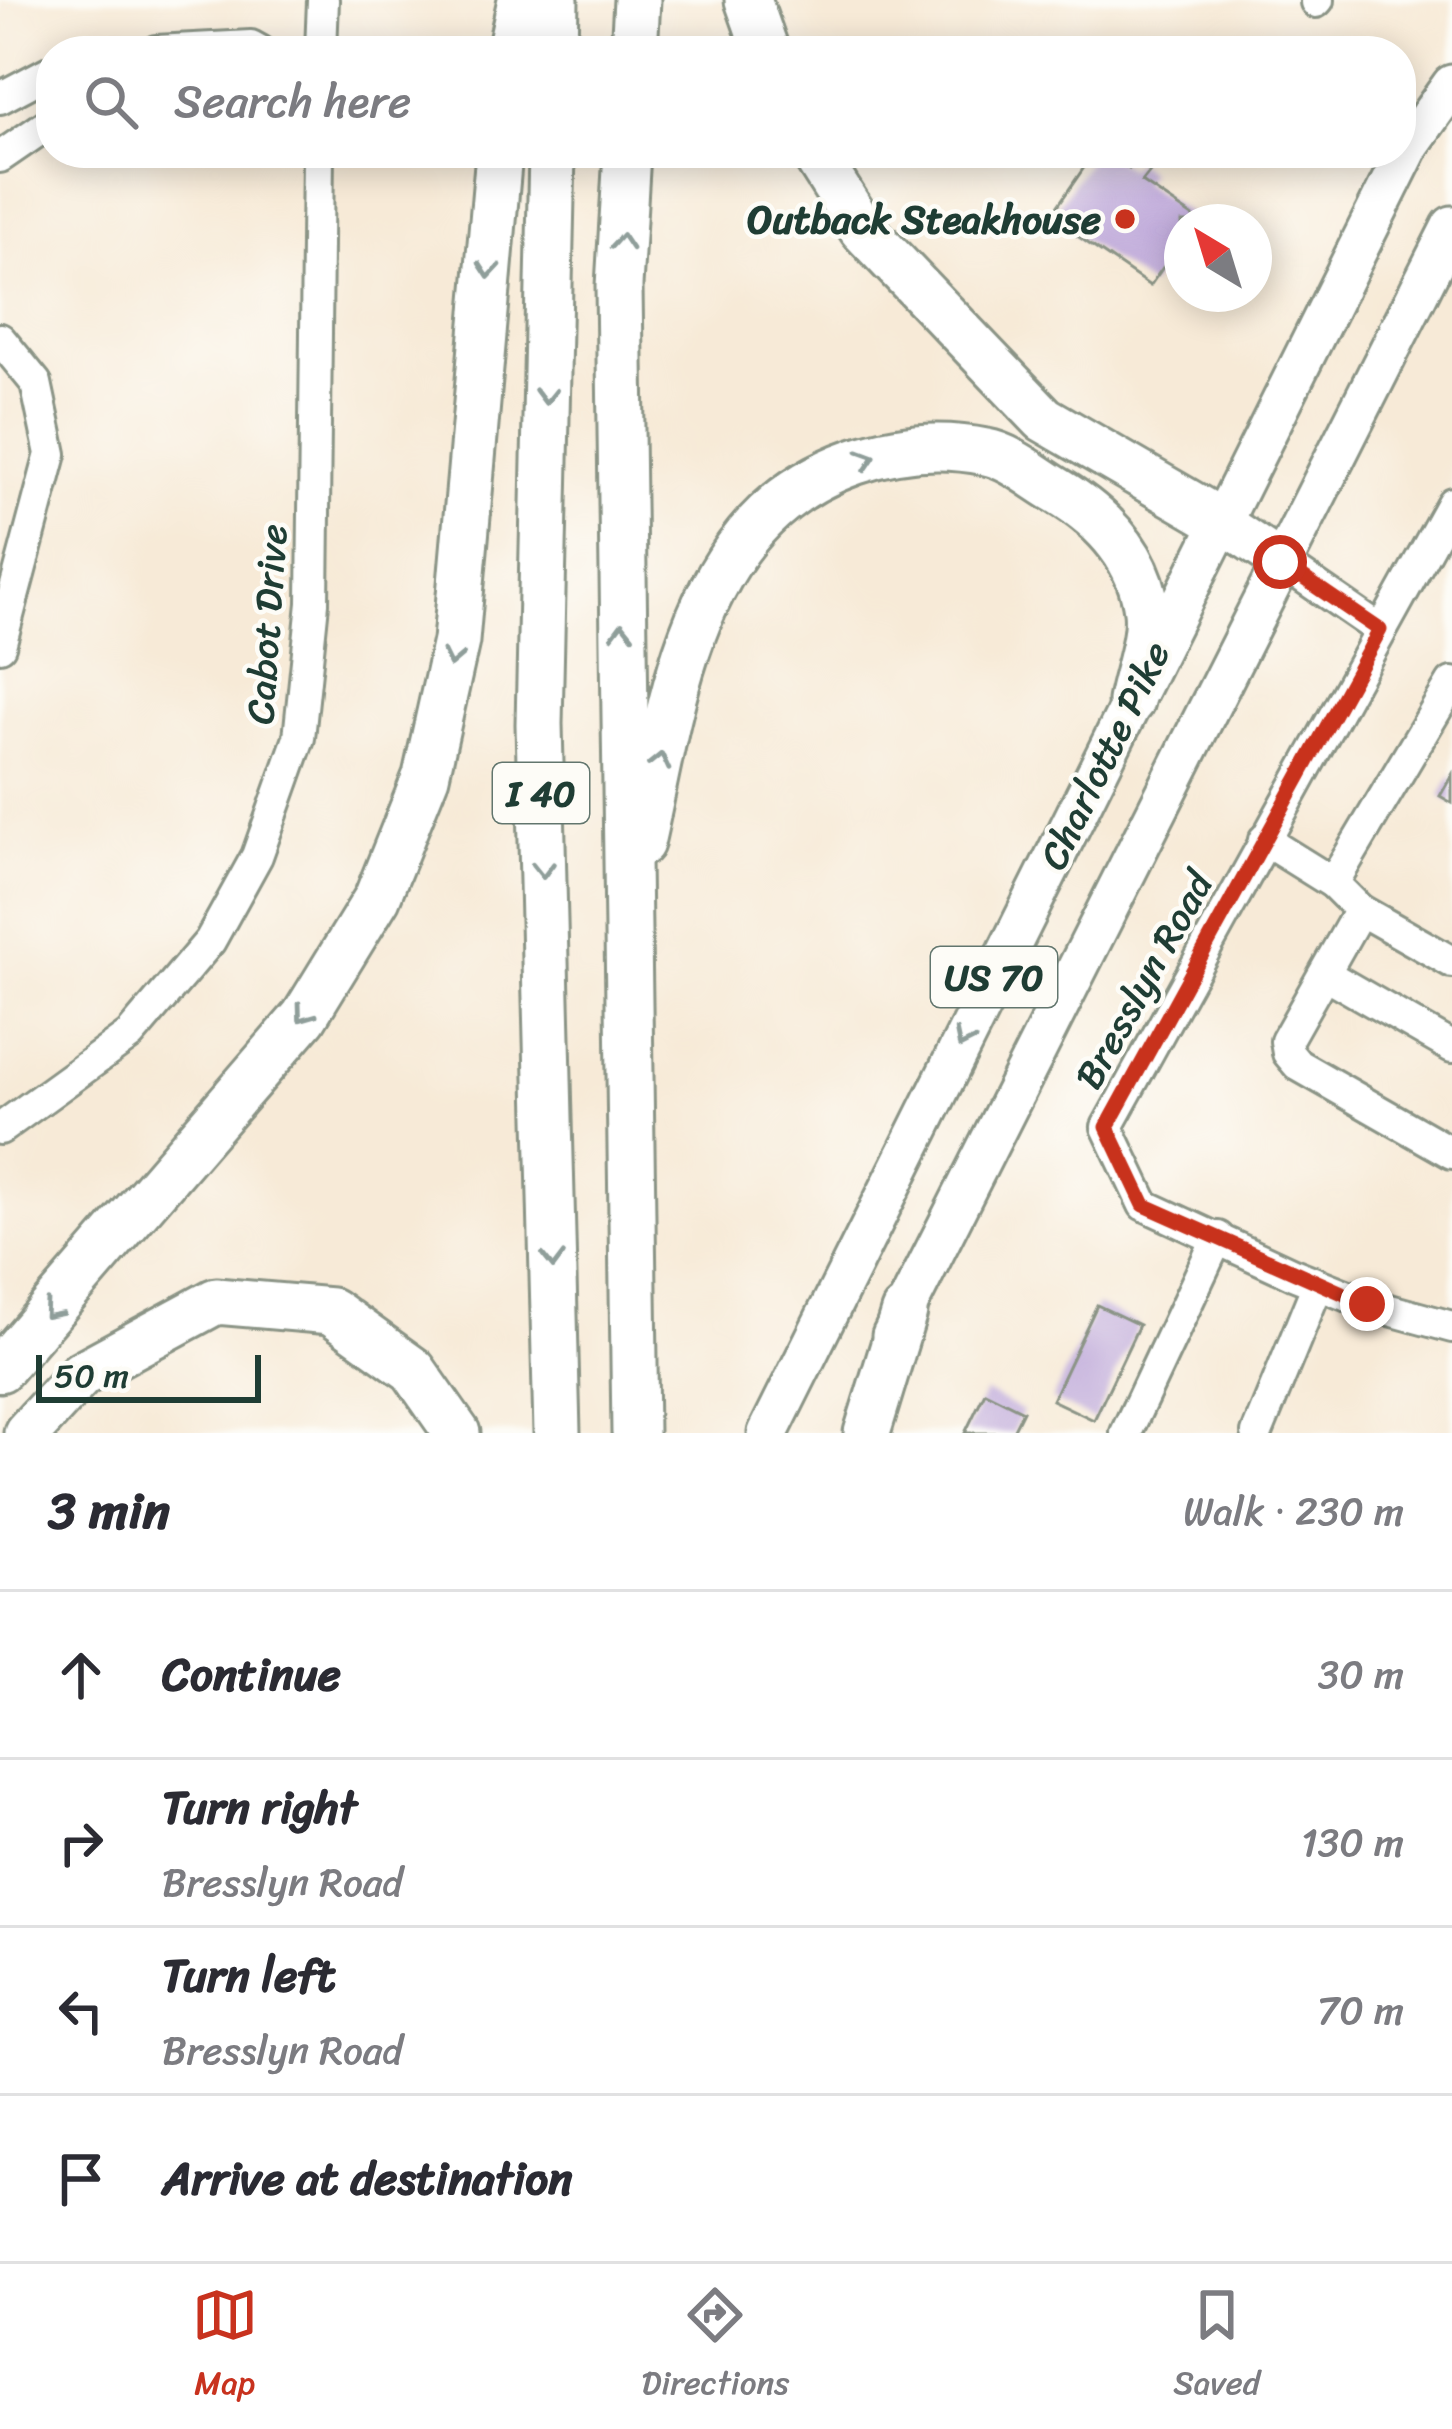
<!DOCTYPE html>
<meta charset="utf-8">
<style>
body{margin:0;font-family:Sriracha,sans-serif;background:#f2f2f3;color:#2b2b33}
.compass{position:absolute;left:1164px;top:204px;width:108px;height:108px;border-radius:50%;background:#fff;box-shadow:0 6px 30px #0003;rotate:322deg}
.scale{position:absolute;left:36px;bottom:30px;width:225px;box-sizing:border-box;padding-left:12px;border:6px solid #1f3d34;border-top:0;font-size:33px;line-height:42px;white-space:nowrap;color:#1f3d34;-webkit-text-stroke:9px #fdfcf7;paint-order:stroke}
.stop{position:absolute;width:36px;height:36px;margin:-27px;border:9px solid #c8321e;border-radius:50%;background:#fff}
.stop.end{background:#c8321e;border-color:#fff;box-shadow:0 3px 12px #0008}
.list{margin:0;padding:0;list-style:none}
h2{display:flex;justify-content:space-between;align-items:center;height:156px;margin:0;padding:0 48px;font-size:51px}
h2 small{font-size:39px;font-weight:400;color:#7c7c81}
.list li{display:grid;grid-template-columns:78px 1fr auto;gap:36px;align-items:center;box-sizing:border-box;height:168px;padding:0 48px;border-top:3px solid #e1e1e2}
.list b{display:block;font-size:45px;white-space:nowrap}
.list p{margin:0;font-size:39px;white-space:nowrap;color:#7c7c81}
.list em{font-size:39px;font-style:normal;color:#7c7c81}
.icon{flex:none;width:66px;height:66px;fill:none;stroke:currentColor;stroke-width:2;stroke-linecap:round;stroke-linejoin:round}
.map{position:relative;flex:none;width:1452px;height:1433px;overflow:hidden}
.search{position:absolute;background:#fff;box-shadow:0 6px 30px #0003;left:36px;right:36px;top:36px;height:132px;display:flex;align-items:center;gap:30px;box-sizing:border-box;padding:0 42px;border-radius:48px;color:#7c7c81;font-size:45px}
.sheet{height:828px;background:#fff}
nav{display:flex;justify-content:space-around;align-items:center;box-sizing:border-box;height:168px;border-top:3px solid #e1e1e2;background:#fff;font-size:33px;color:#7c7c81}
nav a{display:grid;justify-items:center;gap:6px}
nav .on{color:#c8321e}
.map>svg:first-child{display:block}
</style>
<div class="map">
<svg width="1452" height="1433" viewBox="0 0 1452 1433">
<rect width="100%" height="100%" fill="#fdfcf7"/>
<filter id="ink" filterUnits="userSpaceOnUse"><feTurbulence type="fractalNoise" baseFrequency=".00833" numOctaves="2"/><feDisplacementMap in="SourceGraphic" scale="24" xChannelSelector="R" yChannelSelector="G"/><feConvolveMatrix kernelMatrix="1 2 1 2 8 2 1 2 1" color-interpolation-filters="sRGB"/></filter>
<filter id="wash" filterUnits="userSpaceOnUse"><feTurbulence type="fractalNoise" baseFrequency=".004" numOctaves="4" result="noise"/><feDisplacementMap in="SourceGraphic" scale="48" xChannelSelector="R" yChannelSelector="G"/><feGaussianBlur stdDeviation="2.7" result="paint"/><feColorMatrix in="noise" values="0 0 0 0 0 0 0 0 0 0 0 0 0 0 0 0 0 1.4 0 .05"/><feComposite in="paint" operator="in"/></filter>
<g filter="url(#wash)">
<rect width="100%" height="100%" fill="#f7ead7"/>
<g id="blocks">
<g fill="#c0aada">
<polygon points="1094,153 1106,153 1129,169 1135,162 1150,172 1142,182 1201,222 1182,222 1182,247 1179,244 1150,286 1050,217"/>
<polygon points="1452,775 1452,803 1440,796"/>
<polygon points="1097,1305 1139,1325 1094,1420 1052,1400"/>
<polygon points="985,1392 1023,1411 1012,1433 965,1433"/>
</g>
</g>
</g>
<g filter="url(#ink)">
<use href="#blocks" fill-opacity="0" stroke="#8b9486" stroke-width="3"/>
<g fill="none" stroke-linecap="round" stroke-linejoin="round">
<g stroke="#8b9486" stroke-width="36">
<g id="minor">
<polyline points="1316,2 1318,0"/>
<polyline points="156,51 251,46 260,51"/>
<polyline points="321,51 323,0"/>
<polyline points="0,98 51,71"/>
<polyline points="0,157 51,122"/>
<polyline points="0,339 36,383 51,454 0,646"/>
<polyline points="1452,503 1107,1127 1144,1205 1293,1274 1368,1304 1452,1327"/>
<polyline points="1280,561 1380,630"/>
<polyline points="1264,840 1333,883 1360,910 1286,1041 1288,1053 1298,1065 1452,1153"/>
<polyline points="1333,883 1452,683"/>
<polyline points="1360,910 1452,962"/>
<polyline points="1325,974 1452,1047"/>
<polyline points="0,1129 130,1035 210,941 257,856 299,738 313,603 318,153"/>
<polyline points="1126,1433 1218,1237"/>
<polyline points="1257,1433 1318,1284"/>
</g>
</g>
<g stroke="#8b9486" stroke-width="45">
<g id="major">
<polyline points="1220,521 1280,561"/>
<polyline points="892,1336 1452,226"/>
<polyline points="768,1433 1410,144 1452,85"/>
</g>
</g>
<g stroke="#8b9486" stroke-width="51">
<g id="highway">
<polyline points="748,0 766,51"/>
<polyline points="510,51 521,0"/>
<polyline points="554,51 555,0"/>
<polyline points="634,51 637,0"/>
<polyline points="552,153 539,724 557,1433"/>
<polyline points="627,153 619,286 635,1433"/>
<polyline points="814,153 862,229 1044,419 1220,521"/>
<path d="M 641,843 C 665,739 678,621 747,536 C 803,467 900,434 986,452 C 1010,456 1037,479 1058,491 C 1103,518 1140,556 1147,611 C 1150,638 1136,674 1131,701"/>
<polyline points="0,1369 304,1017 377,898 426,776 456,641 499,153"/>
<polyline points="27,1433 81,1374 216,1301 331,1311 413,1370 457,1433"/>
<polyline points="867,1433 904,1312"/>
</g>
</g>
<use href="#minor" stroke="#fff" stroke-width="30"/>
<use href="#major" stroke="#fff" stroke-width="39"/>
<use href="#highway" stroke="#fff" stroke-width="45"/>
</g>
<defs><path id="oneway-chevron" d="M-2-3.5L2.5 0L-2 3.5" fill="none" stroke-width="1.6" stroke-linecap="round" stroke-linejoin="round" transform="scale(3)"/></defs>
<g stroke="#8f9e9a">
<use href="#oneway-chevron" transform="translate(622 242) rotate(-86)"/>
<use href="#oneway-chevron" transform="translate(489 270) rotate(95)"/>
<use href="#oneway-chevron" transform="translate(546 396) rotate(91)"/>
<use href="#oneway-chevron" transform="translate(867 459) rotate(-18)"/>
<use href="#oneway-chevron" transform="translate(622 631) rotate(-91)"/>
<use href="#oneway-chevron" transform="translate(452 658) rotate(102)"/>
<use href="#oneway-chevron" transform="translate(660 761) rotate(-77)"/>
<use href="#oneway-chevron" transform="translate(543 870) rotate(89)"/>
<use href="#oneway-chevron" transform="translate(304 1014) rotate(126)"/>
<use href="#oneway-chevron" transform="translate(963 1040) rotate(116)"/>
<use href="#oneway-chevron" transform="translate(553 1260) rotate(89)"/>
<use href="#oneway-chevron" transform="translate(51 1311) rotate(131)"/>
</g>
</g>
<g fill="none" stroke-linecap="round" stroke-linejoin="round" filter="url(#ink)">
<polyline stroke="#c8321e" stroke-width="15" points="1280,562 1380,630 1107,1127 1144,1205 1367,1304"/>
</g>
<circle fill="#c8321e" stroke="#fdfcf7" stroke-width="4.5" cx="1125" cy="219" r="12"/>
<g text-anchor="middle" stroke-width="9" stroke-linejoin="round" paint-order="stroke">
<g fill="#fdfcf7" stroke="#62766e" stroke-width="3">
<rect x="493" y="763" width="96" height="60" rx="9"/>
<rect x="931" y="947" width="126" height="60" rx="9"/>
</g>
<g font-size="36" font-weight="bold" fill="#1f3d34">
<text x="541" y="806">I 40</text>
<text x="994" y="990">US 70</text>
</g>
<g font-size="39" font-weight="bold" fill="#1f3d34" stroke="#fdfcf7" text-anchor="end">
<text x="1101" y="233">Outback Steakhouse</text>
</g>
<g font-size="39" fill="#1f3d34" stroke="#fdfcf7">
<text transform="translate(266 624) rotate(-86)" y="14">Cabot Drive</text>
<text transform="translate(1104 755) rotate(-64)" y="14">Charlotte Pike</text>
<text transform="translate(1143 980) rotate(-61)" y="14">Bresslyn Road</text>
</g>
</g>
</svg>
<svg class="compass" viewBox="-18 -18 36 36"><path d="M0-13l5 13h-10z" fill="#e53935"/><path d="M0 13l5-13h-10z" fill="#7c7c81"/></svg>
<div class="scale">50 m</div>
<div class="stop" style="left:1280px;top:562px"></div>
<div class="stop end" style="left:1367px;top:1304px"></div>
<div class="search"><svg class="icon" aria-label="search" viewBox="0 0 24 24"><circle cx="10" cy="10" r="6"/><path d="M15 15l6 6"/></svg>Search here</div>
</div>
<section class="sheet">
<h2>3 min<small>Walk · 230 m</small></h2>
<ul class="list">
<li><svg class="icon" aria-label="ahead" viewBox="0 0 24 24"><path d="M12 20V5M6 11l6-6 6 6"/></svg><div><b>Continue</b></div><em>30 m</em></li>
<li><svg class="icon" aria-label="right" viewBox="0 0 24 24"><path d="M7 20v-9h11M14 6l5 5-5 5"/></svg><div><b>Turn right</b><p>Bresslyn Road</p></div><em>130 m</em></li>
<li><svg class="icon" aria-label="left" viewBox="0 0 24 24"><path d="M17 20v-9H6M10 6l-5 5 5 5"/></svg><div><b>Turn left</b><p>Bresslyn Road</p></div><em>70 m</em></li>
<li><svg class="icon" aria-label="arrive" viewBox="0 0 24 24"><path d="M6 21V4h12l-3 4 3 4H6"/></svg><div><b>Arrive at destination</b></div></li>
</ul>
</section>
<nav>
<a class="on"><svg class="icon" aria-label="map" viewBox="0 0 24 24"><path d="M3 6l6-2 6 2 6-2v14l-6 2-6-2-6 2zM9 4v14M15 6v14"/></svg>Map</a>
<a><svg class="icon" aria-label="directions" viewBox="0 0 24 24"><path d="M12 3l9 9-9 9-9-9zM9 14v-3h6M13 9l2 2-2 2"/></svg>Directions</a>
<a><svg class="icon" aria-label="saved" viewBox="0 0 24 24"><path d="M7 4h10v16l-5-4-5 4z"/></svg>Saved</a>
</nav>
